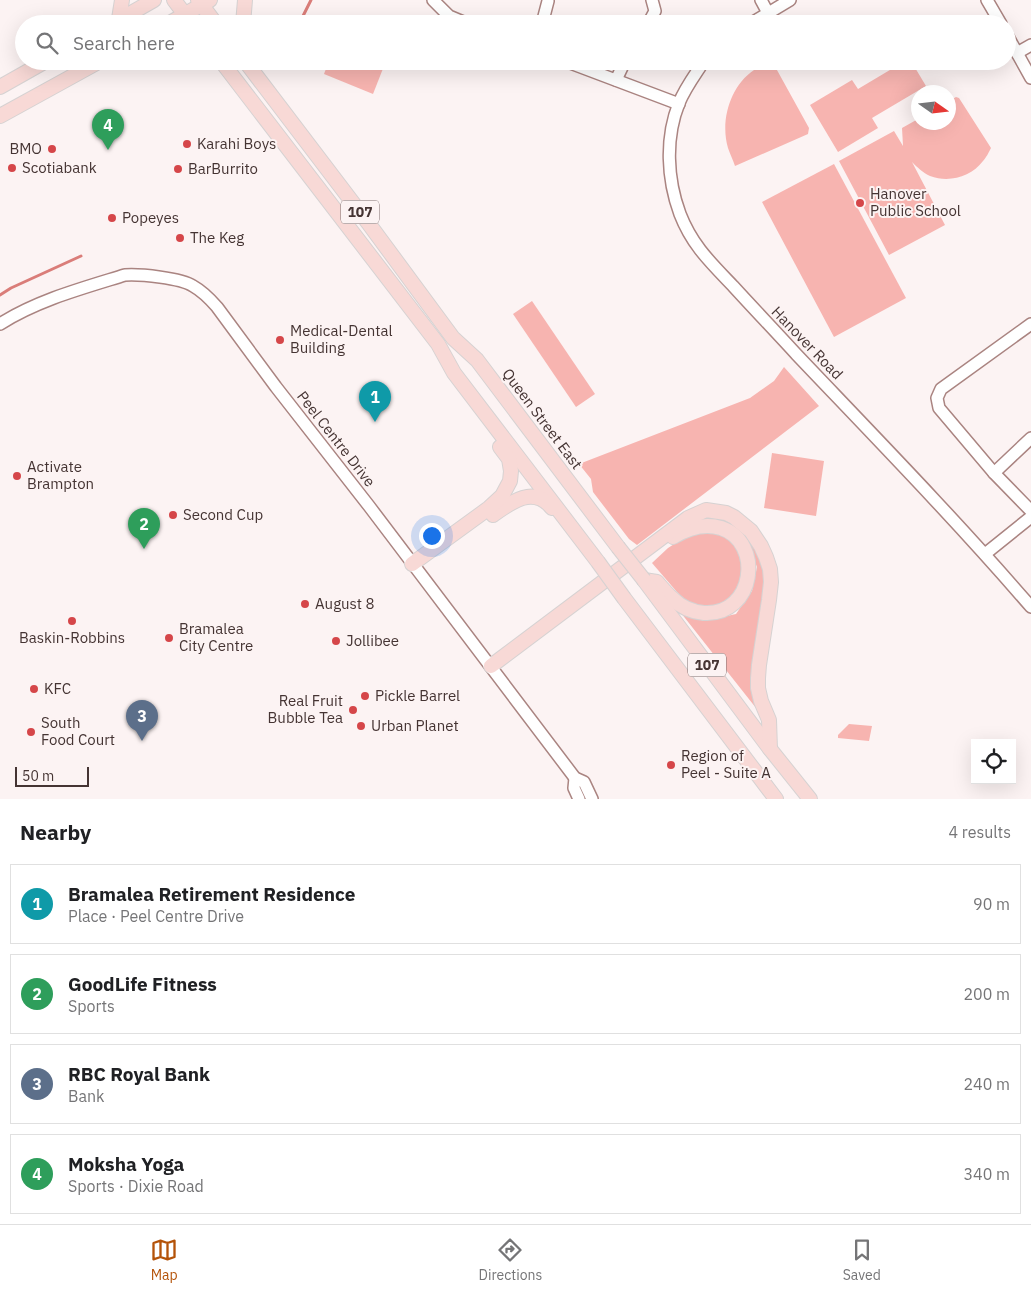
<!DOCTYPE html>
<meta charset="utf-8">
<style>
body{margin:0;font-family:"IBM Plex Sans",sans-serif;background:#f2f2f2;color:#202124}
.controls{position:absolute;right:15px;bottom:15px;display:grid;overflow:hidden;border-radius:0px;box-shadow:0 5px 20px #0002}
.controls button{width:45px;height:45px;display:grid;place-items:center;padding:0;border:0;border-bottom:1px solid #e0e0e0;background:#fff;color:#202124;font:25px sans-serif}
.compass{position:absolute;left:911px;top:85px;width:45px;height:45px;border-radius:50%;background:#fff;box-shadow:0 5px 20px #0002;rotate:104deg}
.scale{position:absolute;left:15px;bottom:12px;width:74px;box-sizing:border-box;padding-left:5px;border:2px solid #453433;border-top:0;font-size:14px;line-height:18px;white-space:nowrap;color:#453433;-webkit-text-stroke:4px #fcf3f3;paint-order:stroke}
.you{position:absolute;left:431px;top:535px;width:18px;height:18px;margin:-12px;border:4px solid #fff;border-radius:50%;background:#1a73e8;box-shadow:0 0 0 8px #1a73e833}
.badge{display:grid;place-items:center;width:32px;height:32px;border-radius:50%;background:#b45309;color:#fff;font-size:16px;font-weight:700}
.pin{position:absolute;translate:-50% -41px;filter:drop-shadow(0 1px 2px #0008)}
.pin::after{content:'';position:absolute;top:26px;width:18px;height:15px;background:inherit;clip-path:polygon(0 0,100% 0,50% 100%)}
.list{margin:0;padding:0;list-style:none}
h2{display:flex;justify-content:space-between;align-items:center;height:65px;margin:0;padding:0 20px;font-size:21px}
h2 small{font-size:16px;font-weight:400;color:#757577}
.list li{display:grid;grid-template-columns:32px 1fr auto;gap:15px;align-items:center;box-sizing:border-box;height:80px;margin:0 10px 10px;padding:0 10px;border:1px solid #e0e0e0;border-radius:0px}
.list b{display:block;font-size:19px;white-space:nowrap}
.list p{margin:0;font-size:16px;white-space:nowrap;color:#757577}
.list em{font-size:16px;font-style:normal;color:#757577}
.icon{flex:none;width:28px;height:28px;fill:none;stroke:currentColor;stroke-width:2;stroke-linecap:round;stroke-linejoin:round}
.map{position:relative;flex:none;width:1031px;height:799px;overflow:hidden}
.search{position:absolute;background:#fff;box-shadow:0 5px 20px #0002;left:15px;right:15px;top:15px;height:55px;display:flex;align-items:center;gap:12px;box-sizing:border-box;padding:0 18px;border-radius:28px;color:#757577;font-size:19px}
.sheet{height:425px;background:#fff}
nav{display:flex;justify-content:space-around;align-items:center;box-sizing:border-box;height:70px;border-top:1px solid #e0e0e0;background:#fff;font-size:14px;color:#757577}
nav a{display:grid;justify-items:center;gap:2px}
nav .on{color:#b45309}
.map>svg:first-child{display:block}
</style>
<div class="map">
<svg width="1031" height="799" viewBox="0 0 1031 799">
<rect width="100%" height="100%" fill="#fcf3f3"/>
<g fill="#f7b4b0">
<polygon points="329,61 373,61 384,66 373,94 324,74"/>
<path d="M 771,61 L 772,61 L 809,128 L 808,134 L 735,166 C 733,160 730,154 728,148 C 720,121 730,86 754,70 C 759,67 765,64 771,61 Z"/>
<polygon points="905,61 911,61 926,86 872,118 878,128 838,152 810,105 852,80 858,89"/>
<path d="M 956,97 L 959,98 L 991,148 C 989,152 986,158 983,161 C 971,177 949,183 930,176 C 923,173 917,167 912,162 L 945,225 L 889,255 L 839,161 L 894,131 L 903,146 L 902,128 L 918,119 L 918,122 L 948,122 L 949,101 Z"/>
<polygon points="834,164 906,298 834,337 762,202"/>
<polygon points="532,301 595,394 576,407 513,314"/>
<polygon points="784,367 819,406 637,545 629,539 593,492 591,479 579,464 750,398 774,381"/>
<polygon points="772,453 824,461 816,516 764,508"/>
<polygon points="709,517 722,518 737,525 749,538 757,551 765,576 753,679 756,708 681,613 704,621 736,614 752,591 757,567 747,541 736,530 694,521"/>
<polygon points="709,530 729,537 741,552 741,587 728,602 711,608 690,604 677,592 652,563 668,548 690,534"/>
<polygon points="849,724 872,726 869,741 838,738 838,735"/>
</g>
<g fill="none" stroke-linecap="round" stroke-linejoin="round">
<g stroke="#da7d79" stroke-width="3">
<polyline points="299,24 311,0"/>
<polyline points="0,295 11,288 81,256"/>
</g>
<g stroke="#aa8481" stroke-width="14">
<g id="minor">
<polyline points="433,0 449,16 468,24"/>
<polyline points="761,0 768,13"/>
<polyline points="987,0 1001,24"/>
<polyline points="542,24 548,1"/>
<polyline points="648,24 655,11 652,0"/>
<polyline points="750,24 790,0"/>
<polyline points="1007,35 1031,78"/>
<polyline points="1017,53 1031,45"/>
<polyline points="565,61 679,104"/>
<path d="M 704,61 C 695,75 685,88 679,103 C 665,138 667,179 680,214 C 692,245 710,262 733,286 C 754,309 776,332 797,355 C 876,438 956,520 1031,607"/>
<polyline points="616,80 625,61"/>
<path d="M 0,324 C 38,300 83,288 125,275 C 140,274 181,278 193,286 C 202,291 210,299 217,307 L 276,387 L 369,506 L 575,778 L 584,782 L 592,799"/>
<polyline points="1031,324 941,389 937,398 939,408 994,473 1031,511"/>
<polyline points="994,473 1031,438"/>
<polyline points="985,554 1031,517"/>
<polyline points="575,778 574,788 579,799"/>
</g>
</g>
<g stroke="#d6d2d2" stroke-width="16">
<g id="major">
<polyline points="174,0 192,24"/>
<polyline points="198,0 216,24"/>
<polyline points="119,19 122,0"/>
<polyline points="112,24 154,0"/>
<polyline points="168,24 210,0"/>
<polyline points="243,24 245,0"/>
<polyline points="221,61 438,344 454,373 598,562"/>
<polyline points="245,61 369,224 453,338 477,360 618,547"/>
<polyline points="0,87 46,61"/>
<polyline points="0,116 100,61"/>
<path d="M 493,515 C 511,502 534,485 552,508"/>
<polyline points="412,564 489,508 502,496 510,481 511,471 509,459 500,447"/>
<path d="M 644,580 L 657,582 C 662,588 667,594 673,599 C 681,607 693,612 704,613 C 755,616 764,542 721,528 C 704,523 688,528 673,537"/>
<polyline points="644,580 770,749 810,799"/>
<polyline points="624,598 776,799"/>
<polyline points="491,666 688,518 706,510 726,513 734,517 751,531 761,546 766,557 770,569 771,582 769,600 759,665 758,678 758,688 761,701 769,720 770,749"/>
</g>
</g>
<use href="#minor" stroke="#fff" stroke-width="11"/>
<use href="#major" stroke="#f8d9d6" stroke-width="14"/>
<g stroke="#d6d2d2" stroke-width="16" stroke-linecap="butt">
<g id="major-bridge">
<polyline points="618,547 644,580"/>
<polyline points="598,562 624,598"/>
</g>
</g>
<use href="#major-bridge" stroke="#f8d9d6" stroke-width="14"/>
</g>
<g fill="#d54649" stroke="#fcf3f3" stroke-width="2">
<circle cx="187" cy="144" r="5"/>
<circle cx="52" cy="149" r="5"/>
<circle cx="12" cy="168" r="5"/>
<circle cx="178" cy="169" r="5"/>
<circle cx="860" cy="203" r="5"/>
<circle cx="112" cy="218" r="5"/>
<circle cx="180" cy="238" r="5"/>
<circle cx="280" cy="340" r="5"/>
<circle cx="17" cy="476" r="5"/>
<circle cx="173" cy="515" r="5"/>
<circle cx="305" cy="604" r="5"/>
<circle cx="72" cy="621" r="5"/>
<circle cx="169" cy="638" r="5"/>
<circle cx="336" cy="641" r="5"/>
<circle cx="34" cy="689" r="5"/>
<circle cx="365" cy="696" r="5"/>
<circle cx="353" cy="710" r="5"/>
<circle cx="361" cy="726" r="5"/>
<circle cx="31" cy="732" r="5"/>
<circle cx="671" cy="765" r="5"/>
</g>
<g text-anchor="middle" stroke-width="4" stroke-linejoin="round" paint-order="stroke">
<g fill="#fcf3f3" stroke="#7c6d6d" stroke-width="1">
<rect x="341" y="200.5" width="38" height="23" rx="4"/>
<rect x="688" y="653.5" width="38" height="23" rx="4"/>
</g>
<g font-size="14" font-weight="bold" fill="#453433">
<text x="360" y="217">107</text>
<text x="707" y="670">107</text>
</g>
<g font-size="15" fill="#453433" stroke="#fcf3f3" text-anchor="start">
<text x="197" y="149">Karahi Boys</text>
<text x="42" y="154" text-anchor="end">BMO</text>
<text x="22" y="173">Scotiabank</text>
<text x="188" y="174">BarBurrito</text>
<text x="870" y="199">Hanover<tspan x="870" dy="17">Public School</tspan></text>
<text x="122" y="223">Popeyes</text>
<text x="190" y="243">The Keg</text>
<text x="290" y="336">Medical-Dental<tspan x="290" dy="17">Building</tspan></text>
<text x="27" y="472">Activate<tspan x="27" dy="17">Brampton</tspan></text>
<text x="183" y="520">Second Cup</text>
<text x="315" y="609">August 8</text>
<text x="179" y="634">Bramalea<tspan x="179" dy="17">City Centre</tspan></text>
<text x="72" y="643" text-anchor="middle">Baskin-Robbins</text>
<text x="346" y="646">Jollibee</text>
<text x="44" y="694">KFC</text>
<text x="375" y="701">Pickle Barrel</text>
<text x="343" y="706" text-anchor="end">Real Fruit<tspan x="343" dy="17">Bubble Tea</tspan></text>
<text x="41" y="728">South<tspan x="41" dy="17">Food Court</tspan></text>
<text x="371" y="731">Urban Planet</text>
<text x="681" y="761">Region of<tspan x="681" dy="17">Peel - Suite A</tspan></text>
</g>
<g font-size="15" fill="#453433" stroke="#fcf3f3">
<text transform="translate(807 343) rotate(46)" y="5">Hanover Road</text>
<text transform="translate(542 419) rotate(53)" y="5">Queen Street East</text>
<text transform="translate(336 439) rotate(52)" y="5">Peel Centre Drive</text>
</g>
</g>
</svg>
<div class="controls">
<button><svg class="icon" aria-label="locate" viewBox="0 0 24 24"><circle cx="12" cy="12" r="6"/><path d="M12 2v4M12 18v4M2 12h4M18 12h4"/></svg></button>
</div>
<svg class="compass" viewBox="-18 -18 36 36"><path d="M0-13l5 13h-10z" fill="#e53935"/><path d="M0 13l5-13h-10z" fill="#757577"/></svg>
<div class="scale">50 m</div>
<div class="you"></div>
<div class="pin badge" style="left:375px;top:422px;background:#0f9aa8">1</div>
<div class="pin badge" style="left:144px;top:549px;background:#2e9e5b">2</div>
<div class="pin badge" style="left:142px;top:741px;background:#5c6f8a">3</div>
<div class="pin badge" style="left:108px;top:150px;background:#2e9e5b">4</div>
<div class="search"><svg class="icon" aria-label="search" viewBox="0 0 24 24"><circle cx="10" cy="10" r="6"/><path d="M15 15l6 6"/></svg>Search here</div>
</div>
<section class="sheet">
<h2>Nearby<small>4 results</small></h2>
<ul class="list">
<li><span class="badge" style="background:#0f9aa8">1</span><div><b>Bramalea Retirement Residence</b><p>Place · Peel Centre Drive</p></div><em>90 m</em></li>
<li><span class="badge" style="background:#2e9e5b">2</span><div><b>GoodLife Fitness</b><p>Sports</p></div><em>200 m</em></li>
<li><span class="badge" style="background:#5c6f8a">3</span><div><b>RBC Royal Bank</b><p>Bank</p></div><em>240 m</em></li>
<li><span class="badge" style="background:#2e9e5b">4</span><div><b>Moksha Yoga</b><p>Sports · Dixie Road</p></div><em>340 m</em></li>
</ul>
</section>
<nav>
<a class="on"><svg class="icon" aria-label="map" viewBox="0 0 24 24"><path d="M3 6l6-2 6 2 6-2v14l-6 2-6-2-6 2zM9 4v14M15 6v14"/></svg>Map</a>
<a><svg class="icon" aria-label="directions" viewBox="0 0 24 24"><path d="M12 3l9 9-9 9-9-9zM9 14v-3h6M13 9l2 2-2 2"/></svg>Directions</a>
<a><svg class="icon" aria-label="saved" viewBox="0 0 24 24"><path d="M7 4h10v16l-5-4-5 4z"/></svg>Saved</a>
</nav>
